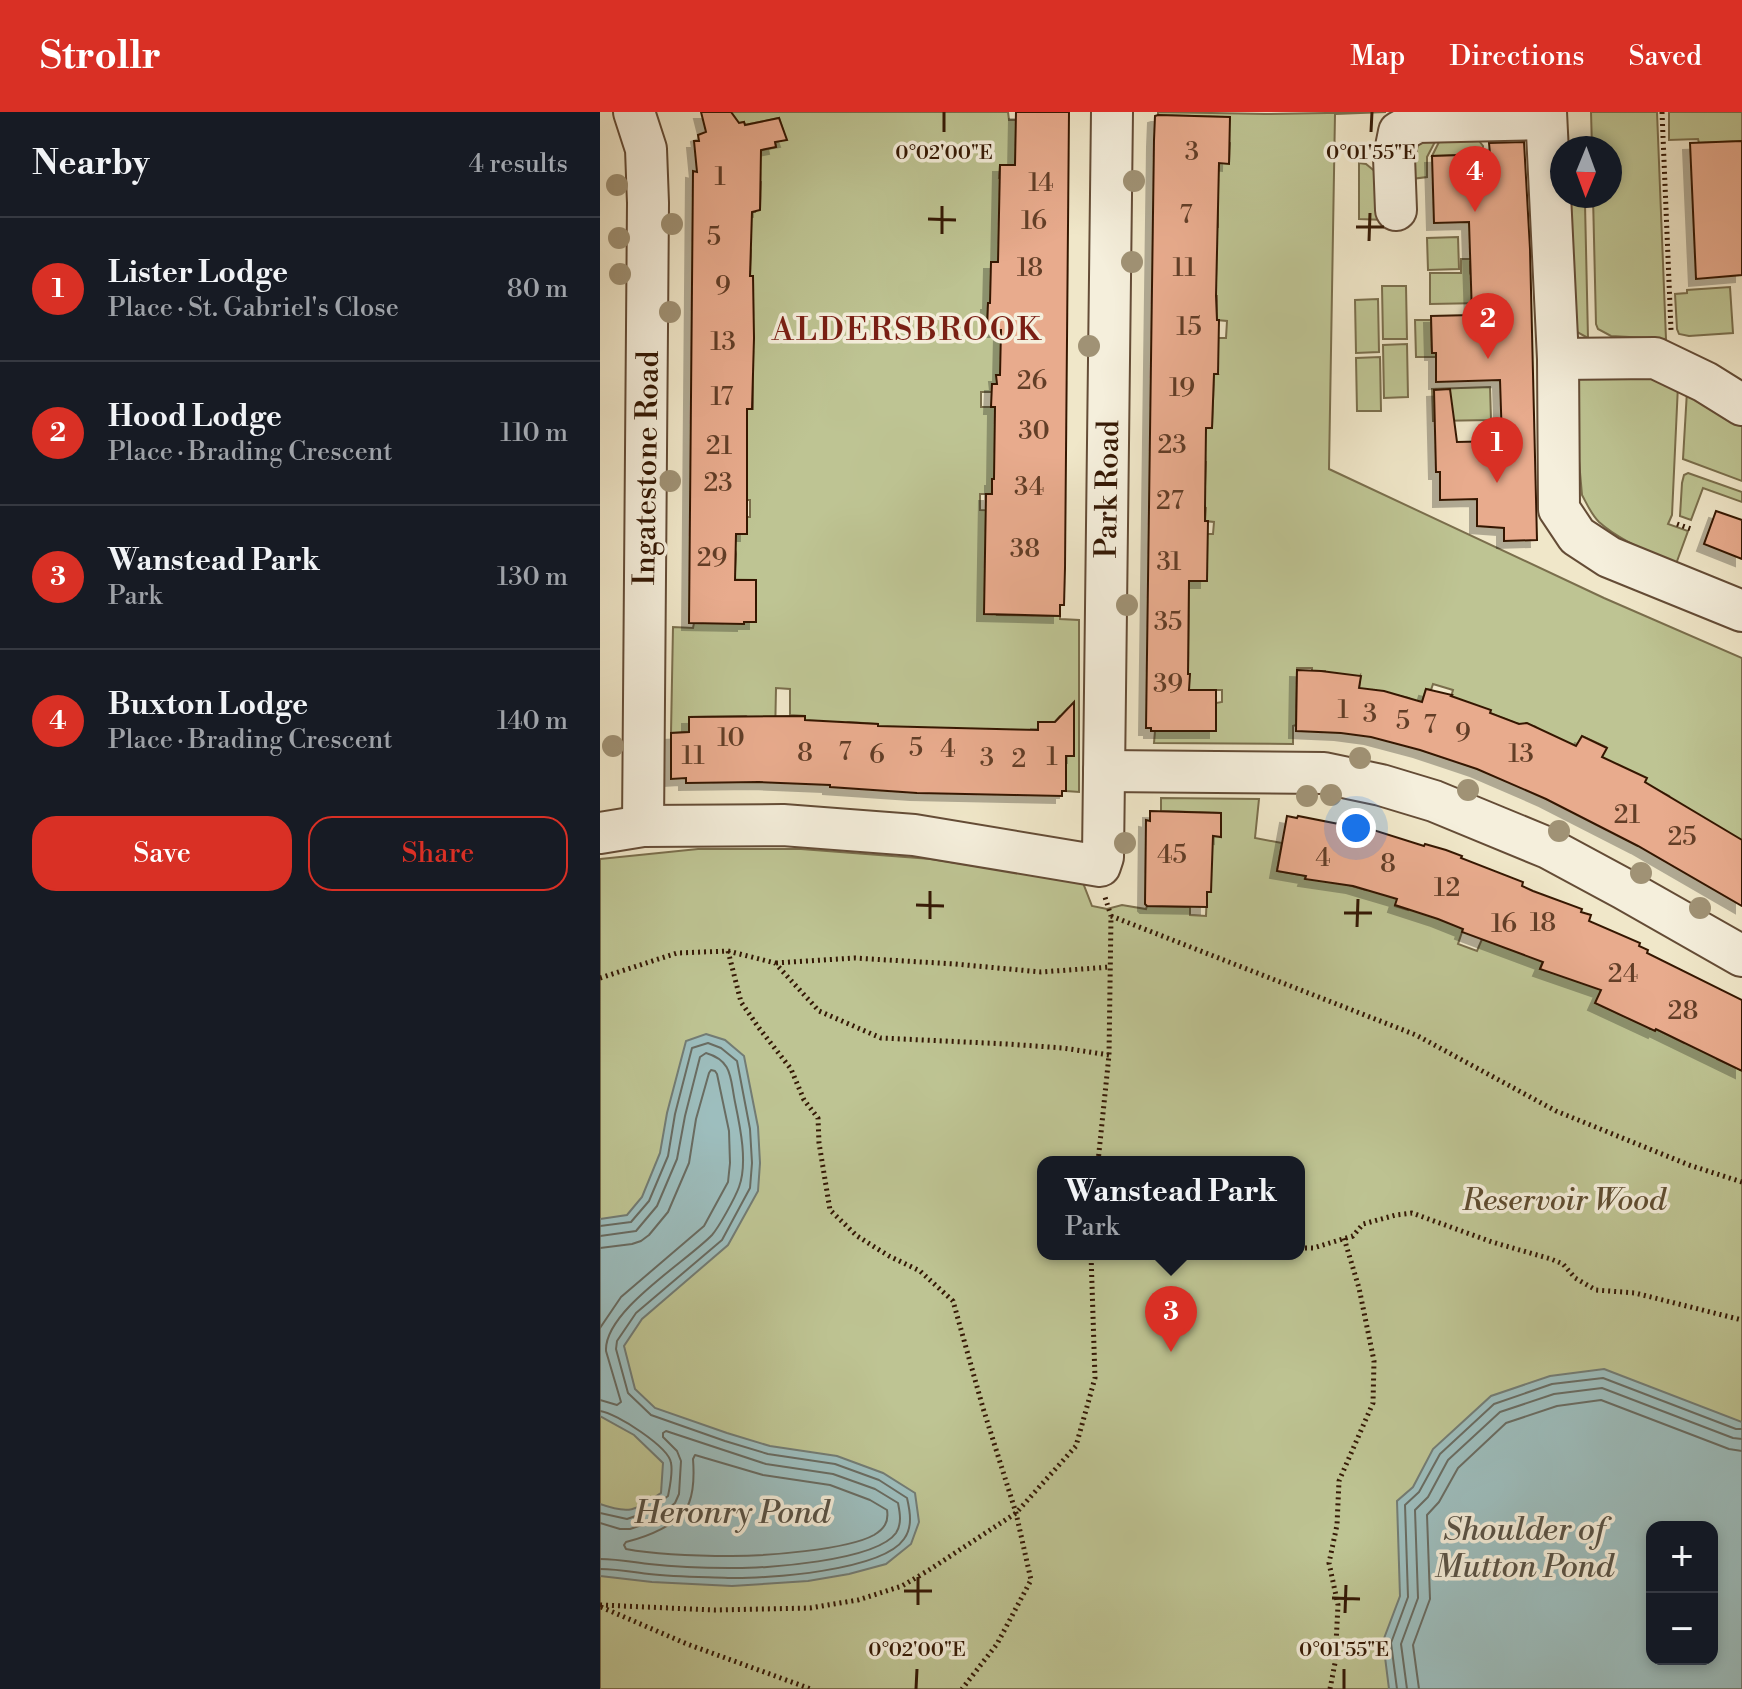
<!DOCTYPE html>
<meta charset="utf-8">
<style>
body{margin:0;font-family:"Libre Bodoni",serif;background:#20242c;color:#f1f3f6}
.controls{position:absolute;right:24px;bottom:24px;display:grid;overflow:hidden;border-radius:16px;box-shadow:0 4px 12px #0003}
.controls button{width:72px;height:72px;display:grid;place-items:center;padding:0;border:0;border-bottom:2px solid #363941;background:#171b24;color:#f1f3f6;font:40px sans-serif}
.compass{position:absolute;left:950px;top:24px;width:72px;height:72px;border-radius:50%;background:#171b24;box-shadow:0 4px 12px #0003;rotate:181deg}
.you{position:absolute;left:756px;top:716px;width:28px;height:28px;margin:-20px;border:6px solid #fff;border-radius:50%;background:#1a73e8;box-shadow:0 0 0 12px #1a73e833}
.badge{display:grid;place-items:center;width:52px;height:52px;border-radius:50%;background:#d93025;color:#fff;font-size:26px;font-weight:700}
.pin{position:absolute;translate:-50% -66px;filter:drop-shadow(0 2px 4px #0008)}
.pin::after{content:'';position:absolute;top:42px;width:28px;height:24px;background:inherit;clip-path:polygon(0 0,100% 0,50% 100%)}
.popup{position:absolute;left:437px;top:1044px;width:268px;height:104px;box-sizing:border-box;display:grid;place-content:center;border-radius:16px;background:#171b24;filter:drop-shadow(0 2px 6px #0005);font-size:26px;white-space:nowrap;color:#9ea1a6}
.popup b{font-size:30px;color:#f1f3f6}
.popup::after{content:'';position:absolute;left:50%;top:100%;margin-left:-16px;border:16px solid transparent;border-top-color:#171b24}
.list{margin:0;padding:0;list-style:none}
h2{display:flex;justify-content:space-between;align-items:center;height:104px;margin:0;padding:0 32px;font-size:34px}
h2 small{font-size:26px;font-weight:400;color:#9ea1a6}
.list li{display:grid;grid-template-columns:52px 1fr auto;gap:24px;align-items:center;box-sizing:border-box;height:144px;padding:0 32px;border-top:2px solid #363941}
.list b{display:block;font-size:30px;white-space:nowrap}
.list p{margin:0;font-size:26px;white-space:nowrap;color:#9ea1a6}
.list em{font-size:26px;font-style:normal;color:#9ea1a6}
.actions{display:flex;gap:16px;padding:24px 32px}
.actions a{flex:1;padding:18px 0;border:2px solid #d93025;border-radius:24px;text-align:center;font-size:28px;color:#d93025}
.actions .main{background:#d93025;color:#fff}
.map{position:relative;flex:none;width:1142px;height:1577px;overflow:hidden}
header{display:flex;align-items:center;gap:48px;box-sizing:border-box;height:112px;padding:0 40px;background:#d93025;color:#fff}
header strong{font-size:38px}
nav{display:flex;gap:44px;margin-inline-start:auto;font-size:28px}
main{display:flex}
aside{flex:1;background:#171b24}
.map>svg:first-child{display:block}
</style>
<header>
<strong>Strollr</strong>
<nav><a>Map</a><a>Directions</a><a>Saved</a></nav>
</header>
<main>
<aside>
<h2>Nearby<small>4 results</small></h2>
<ul class="list">
<li><span class="badge">1</span><div><b>Lister Lodge</b><p>Place · St. Gabriel's Close</p></div><em>80 m</em></li>
<li><span class="badge">2</span><div><b>Hood Lodge</b><p>Place · Brading Crescent</p></div><em>110 m</em></li>
<li><span class="badge">3</span><div><b>Wanstead Park</b><p>Park</p></div><em>130 m</em></li>
<li><span class="badge">4</span><div><b>Buxton Lodge</b><p>Place · Brading Crescent</p></div><em>140 m</em></li>
</ul>
<div class="actions"><a class="main">Save</a><a>Share</a></div>
</aside>
<div class="map">
<svg width="1142" height="1577" viewBox="0 0 1142 1577">
<defs>
<filter id="shadow"><feDropShadow dx="-7" dy="7" stdDeviation="0" flood-color="#0004"/></filter>
</defs>
<rect width="100%" height="100%" fill="#f0e7c9"/>
<filter id="stains"><feTurbulence type="fractalNoise" baseFrequency=".0025" numOctaves="4"/><feColorMatrix values="0 0 0 0 .2 0 0 0 0 .09 0 0 0 0 .02 0 0 0 .5 -.17"/></filter>
<radialGradient id="worn" r=".72"><stop offset=".6" stop-color="#630" stop-opacity="0"/><stop offset="1" stop-color="#630" stop-opacity=".3"/></radialGradient>
<g fill="#bec493" stroke="#7a6e4c" stroke-width="2" fill-rule="evenodd">
<polygon points="131,0 408,0 409,8 424,8 415,53 400,53 399,66 414,67 426,191 388,191 387,217 401,218 401,235 425,263 397,263 397,272 392,272 392,280 381,280 381,295 425,295 401,367 392,367 392,382 380,382 380,398 424,399 397,503 460,504 460,507 479,508 479,680 466,679 466,644 474,644 474,610 469,604 460,604 455,610 439,656 277,630 278,612 248,610 205,628 205,604 190,603 190,577 176,576 175,627 146,604 89,605 89,620 71,621 73,515 93,516 94,511 156,509 156,468 95,467 95,459 135,460 136,442 132,422 147,422 147,405 150,405 150,388 132,388 142,297 153,297 153,164 150,164 151,138 131,100 155,100 156,98 160,97 161,70 100,52 176,35 175,30 186,27 179,6 145,13 144,10 139,11"/>
<path d="M 558,0 L 665,2 L 786,0 L 735,2 L 729,357 L 1004,486 L 1142,546 L 1142,728 L 1061,699 L 1069,684 L 1044,671 L 993,661 L 1006,635 L 982,624 L 952,684 L 944,623 C 934,609 928,615 915,611 C 907,608 898,604 890,601 L 890,598 L 886,597 L 836,638 L 853,578 L 833,572 L 831,578 L 826,577 L 821,593 L 808,590 L 809,586 L 773,578 L 772,581 L 759,579 L 760,564 L 724,614 L 725,559 L 712,559 L 712,556 L 697,556 L 696,613 L 693,614 L 693,632 L 554,631 L 555,619 L 615,619 L 616,591 L 622,590 L 622,578 L 589,578 L 589,563 L 588,562 L 589,469 L 607,468 L 607,458 L 591,422 L 613,422 L 614,410 L 605,409 L 606,396 L 591,395 L 605,375 L 606,350 L 593,350 L 593,316 L 612,316 L 614,262 L 618,262 L 598,226 L 626,226 L 627,209 L 617,208 L 617,184 L 598,183 L 616,166 L 617,126 L 599,115 L 618,115 L 618,51 L 629,51 L 630,31 L 624,30 L 624,5 L 558,3 Z"/>
<polygon points="991,0 1057,0 1066,227 1011,224 998,217 996,212 993,84 1010,84 1010,36 992,36"/>
<polygon points="1069,0 1142,0 1142,29 1099,31 1098,27 1069,28"/>
<polygon points="872,20 883,34 882,51 865,43 832,44 842,24"/>
<path d="M 838,24 L 827,45 L 827,65 L 811,67 C 811,35 806,33 838,24 Z"/>
<polygon points="759,51 766,52 777,61 786,108 759,107"/>
<polygon points="966,92 985,92 988,226 977,220 972,212"/>
<polygon points="858,125 859,157 828,158 827,126"/>
<polygon points="861,147 874,147 874,149 870,150 870,161 883,191 830,192 830,161 861,161"/>
<polygon points="782,174 806,174 807,227 783,227"/>
<polygon points="1130,175 1133,221 1089,224 1079,222 1077,217 1075,182 1087,181 1087,178"/>
<polygon points="778,187 779,240 756,241 755,188"/>
<polygon points="815,208 831,208 832,241 844,241 844,245 816,245"/>
<polygon points="807,232 808,285 784,286 783,233"/>
<polygon points="780,245 781,299 757,299 756,246"/>
<path d="M 1026,252 L 1078,273 L 1072,403 L 1068,412 L 1088,419 L 1076,452 C 1050,440 1020,429 999,410 C 991,402 987,392 982,383 L 973,281 L 979,266 Z"/>
<polygon points="890,275 891,308 833,309 832,277"/>
<polygon points="1087,279 1142,309 1142,369 1083,347"/>
<polygon points="1088,361 1142,380 1142,390 1103,376 1091,408 1080,404 1082,371 1084,363"/>
<path d="M 561,686 L 659,687 L 655,726 L 682,731 L 677,759 L 706,764 L 705,766 L 738,770 L 766,778 L 771,762 L 816,736 L 795,794 L 808,798 L 813,784 L 849,810 L 863,817 L 858,832 L 877,839 L 882,827 L 949,833 L 940,857 L 1006,866 L 996,891 L 1039,911 L 1041,909 L 1050,917 L 1054,916 L 1084,931 L 1111,878 L 1117,947 L 1141,958 L 1142,957 L 1142,1577 L 0,1577 L 0,747 L 98,737 L 201,737 L 331,747 L 483,771 L 492,794 L 507,797 L 522,793 L 546,797 L 547,794 L 590,795 L 590,803 L 606,804 L 607,780 L 611,780 L 592,724 L 621,724 L 621,701 L 561,699 ZM 443,1050 L 699,1050 L 699,1142 L 443,1142 ZM 1052,1415 L 1112,1415 L 1112,1547 L 1052,1547 Z"/>
</g>
<g fill="#9dbebe" stroke="#737c74" stroke-width="2" fill-rule="evenodd">
<path d="M 106,922 L 125,928 L 144,944 L 158,1015 L 160,1051 L 158,1079 L 128,1133 L 42,1207 L 24,1234 L 35,1277 L 55,1296 L 127,1321 L 170,1334 L 237,1344 L 283,1361 L 315,1381 L 319,1410 L 311,1432 L 286,1452 L 249,1462 L 208,1469 L 132,1474 L 52,1470 L 0,1464 L 0,1392 C 30,1403 36,1398 61,1381 L 63,1351 L 34,1323 L 0,1304 L 0,1107 L 27,1103 L 42,1085 L 60,1041 L 67,1001 L 86,929 Z"/>
<path d="M 1004,1257 L 1142,1310 L 1142,1577 L 789,1577 L 783,1529 L 800,1484 L 797,1389 L 813,1375 L 833,1337 L 891,1284 L 950,1264 ZM 1052,1415 L 1112,1415 L 1112,1547 L 1052,1547 Z"/>
</g>
<g fill="none" stroke-linecap="round" stroke-linejoin="round">
<g stroke="#696c62" stroke-width="2">
<path d="M 0,1114 L 31,1110 L 49,1089 L 68,1044 L 75,1002 L 92,936 L 108,931 L 121,936 L 137,949 L 150,1017 L 152,1051 L 150,1076 L 122,1128 L 36,1201 L 17,1229 L 16,1237 L 28,1281 L 51,1303 L 125,1329 L 168,1342 L 235,1352 L 279,1368 L 307,1386 C 310,1399 313,1415 304,1427 C 282,1459 166,1467 128,1466 C 102,1465 75,1465 49,1462 C 33,1460 16,1457 0,1457"/>
<path d="M 0,1124 L 36,1119 L 57,1094 L 77,1047 L 85,1004 L 100,945 L 106,941 C 133,949 130,966 135,990 C 140,1014 148,1051 139,1075 C 135,1086 119,1115 112,1123 C 86,1150 4,1199 6,1239 L 21,1290 L 17,1293 L 0,1288"/>
<polyline points="0,1136 32,1132 41,1129 49,1123 68,1100 89,1051 96,1007 109,961 111,958 115,959 117,962 129,1019 130,1051 128,1070 104,1114 21,1185 0,1216"/>
<path d="M 0,1299 C 16,1301 69,1335 71,1351 C 73,1361 70,1374 68,1384 L 47,1400 L 27,1407 L 0,1401"/>
<path d="M 95,1343 L 163,1363 L 230,1373 L 270,1388 L 287,1398 C 289,1410 284,1417 274,1423 C 247,1438 164,1444 132,1444 C 98,1444 58,1443 26,1437 L 24,1433 L 26,1430 C 46,1425 80,1413 89,1391 C 94,1378 94,1360 93,1347 Z"/>
<path d="M 0,1411 L 20,1417 L 30,1417 L 51,1410 L 75,1391 L 79,1382 L 81,1349 L 77,1339 L 63,1325 L 63,1321 L 66,1319 L 166,1352 L 233,1362 L 275,1377 L 298,1391 C 300,1401 302,1412 296,1421 C 276,1449 164,1457 129,1456 C 103,1456 76,1455 49,1452 C 33,1450 16,1447 0,1447"/>
<polyline points="797,1577 791,1531 808,1485 805,1393 819,1380 840,1342 894,1292 952,1272 1003,1266 1136,1317 1142,1317"/>
<polyline points="807,1577 801,1532 818,1486 815,1398 828,1385 848,1348 900,1300 954,1282 1002,1276 1133,1326 1142,1327"/>
<polyline points="819,1577 813,1533 830,1487 827,1403 839,1390 858,1356 906,1311 957,1294 1001,1288 1129,1337 1142,1339"/>
</g>
</g>
<g fill="#e8ab8d" stroke="#351905" stroke-width="2" filter="url(#shadow)">
<polygon points="101,0 131,0 139,11 144,10 145,13 179,6 187,28 175,30 176,35 161,38 160,98 152,100 150,164 153,164 154,226 152,297 147,297 147,422 136,422 135,468 156,468 156,510 144,510 144,512 89,511 93,59 97,60 94,29 99,29 98,23 106,20"/>
<polygon points="416,0 469,0 465,456 464,493 460,493 460,504 384,502 386,382 392,382 392,367 394,367 395,295 391,295 392,272 397,272 396,263 400,263 401,218 387,218 388,191 390,191 391,150 398,150 400,53 415,53"/>
<polygon points="558,3 630,5 629,52 619,51 616,184 617,208 619,208 618,262 614,262 612,316 606,316 605,395 605,409 608,409 607,469 589,469 588,562 590,562 589,578 616,578 616,619 551,619 551,616 546,616 554,28 555,4"/>
<polygon points="1142,29 1142,163 1096,167 1090,31"/>
<polygon points="924,30 930,137 937,428 904,429 904,416 877,414 877,387 840,388 840,360 836,360 834,278 850,277 857,330 902,329 900,268 836,270 836,241 832,241 831,204 872,203 869,110 834,111 832,44 890,42 889,31"/>
<polygon points="1116,399 1142,408 1142,447 1104,432"/>
<polygon points="697,558 721,559 761,564 759,576 784,579 822,590 826,577 852,583 851,584 891,598 890,601 919,612 927,611 976,634 982,624 1007,636 1002,645 1047,666 1045,670 1142,728 1142,794 1038,734 946,687 877,657 820,638 771,625 741,621 696,619"/>
<polygon points="474,590 474,644 466,644 466,679 462,679 462,684 317,681 230,675 230,673 159,670 86,671 86,666 71,667 71,621 89,620 89,605 205,604 205,608 278,612 278,614 438,618 438,610 455,610"/>
<polygon points="550,699 621,701 621,725 613,724 611,780 607,780 607,795 547,794 545,792 546,708 550,709"/>
<polygon points="687,704 697,706 698,704 764,717 764,715 824,734 825,732 846,738 862,744 861,746 923,770 922,774 933,779 982,797 981,800 991,803 989,809 1040,831 1039,834 1048,838 1047,841 1142,888 1142,959 1056,917 1055,919 995,891 1001,878 940,857 943,850 862,820 863,817 838,807 795,793 797,787 753,774 705,767 706,764 677,759"/>
</g>
<g fill="none" stroke-linecap="round" stroke-linejoin="round">
<g stroke="#644c36" stroke-width="44">
<g id="minor">
<polyline points="34,0 46,37 48,91 43,714"/>
<polyline points="946,0 958,247 1055,246 1105,270 1142,293"/>
<polyline points="796,98 794,45 799,20 817,10 946,7"/>
<polyline points="958,247 959,397 977,424 1009,445 1142,499"/>
<polyline points="504,659 724,661 781,673 834,689 948,736 1024,777 1142,844"/>
<polyline points="0,721 43,714 183,713 314,723 500,754 503,745 512,0"/>
</g>
</g>
<g stroke="#351905" stroke-width="5" stroke-dasharray="2 4" stroke-linecap="butt">
<polyline points="1062,0 1071,218"/>
<polyline points="1077,412 1091,417"/>
<polyline points="511,804 816,923 956,999 1089,1053 1142,1070"/>
<polyline points="128,839 141,890 159,916 191,957 204,988 218,1006 219,1031 230,1098 257,1124 289,1144 320,1159 353,1189 383,1296 416,1401 431,1468 397,1532 362,1577"/>
<polyline points="176,851 254,846 355,852 441,860 510,855"/>
<polyline points="0,866 77,841 128,839 175,851 219,899 281,926 407,932 463,936 509,943"/>
<polyline points="498,1050 509,943 511,804 505,785"/>
<polyline points="699,1136 713,1136 753,1124 763,1112 796,1103 812,1101 892,1130 951,1147 963,1152 975,1166 996,1178 1035,1181 1142,1208"/>
<polyline points="0,1493 115,1498 210,1496 258,1488 302,1474 329,1458 416,1401 476,1334 495,1266 491,1142"/>
<polyline points="1,1495 87,1532 211,1577"/>
<polyline points="730,1577 735,1551 738,1493 729,1451 737,1413 739,1369 773,1291 774,1249 759,1176 744,1126"/>
</g>
<use href="#minor" stroke="#f5efdc" stroke-width="40"/>
</g>
<g fill="#a09275">
<circle cx="534" cy="69" r="11"/>
<circle cx="17" cy="73" r="11"/>
<circle cx="72" cy="112" r="11"/>
<circle cx="19" cy="126" r="11"/>
<circle cx="532" cy="150" r="11"/>
<circle cx="20" cy="162" r="11"/>
<circle cx="70" cy="200" r="11"/>
<circle cx="489" cy="234" r="11"/>
<circle cx="70" cy="369" r="11"/>
<circle cx="527" cy="493" r="11"/>
<circle cx="13" cy="634" r="11"/>
<circle cx="760" cy="646" r="11"/>
<circle cx="868" cy="678" r="11"/>
<circle cx="731" cy="683" r="11"/>
<circle cx="707" cy="684" r="11"/>
<circle cx="959" cy="719" r="11"/>
<circle cx="525" cy="731" r="11"/>
<circle cx="1041" cy="761" r="11"/>
<circle cx="1100" cy="796" r="11"/>
</g>
<path fill="none" stroke="#351905" stroke-width="3" d="M 344,20 L 344,0M 771,20 L 772,0M 328,107 L 356,108M 756,115 L 784,115M 342,122 L 342,94M 769,129 L 770,101M 316,793 L 344,794M 744,801 L 772,801M 330,807 L 330,779M 757,815 L 758,787M 304,1479 L 332,1479M 732,1486 L 760,1487M 318,1493 L 318,1465M 745,1501 L 746,1473M 316,1577 L 317,1557M 744,1577 L 744,1557"/>
<g text-anchor="middle" stroke-width="7" stroke-linejoin="round" paint-order="stroke">
<g font-size="26" fill="#623e27">
<text x="592" y="48">3</text>
<text x="120" y="73">1</text>
<text x="441" y="79">14</text>
<text x="586" y="111">7</text>
<text x="434" y="117">16</text>
<text x="114" y="133">5</text>
<text x="430" y="164">18</text>
<text x="584" y="164">11</text>
<text x="123" y="182">9</text>
<text x="589" y="223">15</text>
<text x="123" y="238">13</text>
<text x="432" y="277">26</text>
<text x="582" y="284">19</text>
<text x="122" y="293">17</text>
<text x="434" y="327">30</text>
<text x="572" y="341">23</text>
<text x="119" y="342">21</text>
<text x="118" y="379">23</text>
<text x="429" y="383">34</text>
<text x="570" y="397">27</text>
<text x="425" y="445">38</text>
<text x="112" y="454">29</text>
<text x="569" y="458">31</text>
<text x="568" y="518">35</text>
<text x="568" y="580">39</text>
<text x="743" y="606">1</text>
<text x="770" y="610">3</text>
<text x="803" y="617">5</text>
<text x="830" y="621">7</text>
<text x="863" y="629">9</text>
<text x="131" y="634">10</text>
<text x="316" y="644">5</text>
<text x="348" y="645">4</text>
<text x="245" y="648">7</text>
<text x="205" y="649">8</text>
<text x="921" y="650">13</text>
<text x="277" y="651">6</text>
<text x="93" y="652">11</text>
<text x="452" y="653">1</text>
<text x="387" y="654">3</text>
<text x="419" y="655">2</text>
<text x="1027" y="711">21</text>
<text x="1082" y="733">25</text>
<text x="572" y="751">45</text>
<text x="723" y="754">4</text>
<text x="788" y="760">8</text>
<text x="847" y="784">12</text>
<text x="943" y="819">18</text>
<text x="904" y="820">16</text>
<text x="1023" y="870">24</text>
<text x="1083" y="907">28</text>
</g>
<g font-size="30" fill="#351905" stroke="#f5efdc">
<text transform="translate(46 356) rotate(-89)" y="10">Ingatestone Road</text>
<text transform="translate(507 377) rotate(-89)" y="10">Park Road</text>
</g>
<g font-size="30" font-style="italic" fill="#5e4c30" stroke="#f5efdc">
<text x="964" y="1098">Reservoir Wood</text>
</g>
<g font-size="32" letter-spacing="2" fill="#7a1f14" stroke="#f5efdc">
<text x="307" y="228">ALDERSBROOK</text>
</g>
<g font-size="32" font-style="italic" fill="#595346" stroke="#f5efdc">
<text x="132" y="1411">Heronry Pond</text>
<text x="924" y="1428">Shoulder of<tspan x="924" dy="37">Mutton Pond</tspan></text>
</g>
</g>
<g font-size="20" text-anchor="middle" fill="#351905" stroke="#f5efdc" stroke-width="7" stroke-linejoin="round" paint-order="stroke">
<text x="344" y="47">0°02'00"E</text>
<text x="771" y="47">0°01'55"E</text>
<text x="317" y="1544">0°02'00"E</text>
<text x="744" y="1544">0°01'55"E</text>
</g>
<rect width="100%" height="100%" filter="url(#stains)"/>
<rect width="100%" height="100%" fill="url(#worn)"/>
</svg>
<div class="controls">
<button>+</button>
<button>−</button>
</div>
<svg class="compass" viewBox="-18 -18 36 36"><path d="M0-13l5 13h-10z" fill="#e53935"/><path d="M0 13l5-13h-10z" fill="#9ea1a6"/></svg>
<div class="you"></div>
<div class="pin badge" style="left:897px;top:371px">1</div>
<div class="pin badge" style="left:888px;top:247px">2</div>
<div class="pin badge" style="left:571px;top:1240px">3</div>
<div class="popup"><b>Wanstead Park</b>Park</div>
<div class="pin badge" style="left:875px;top:100px">4</div>
</div>
</main>
